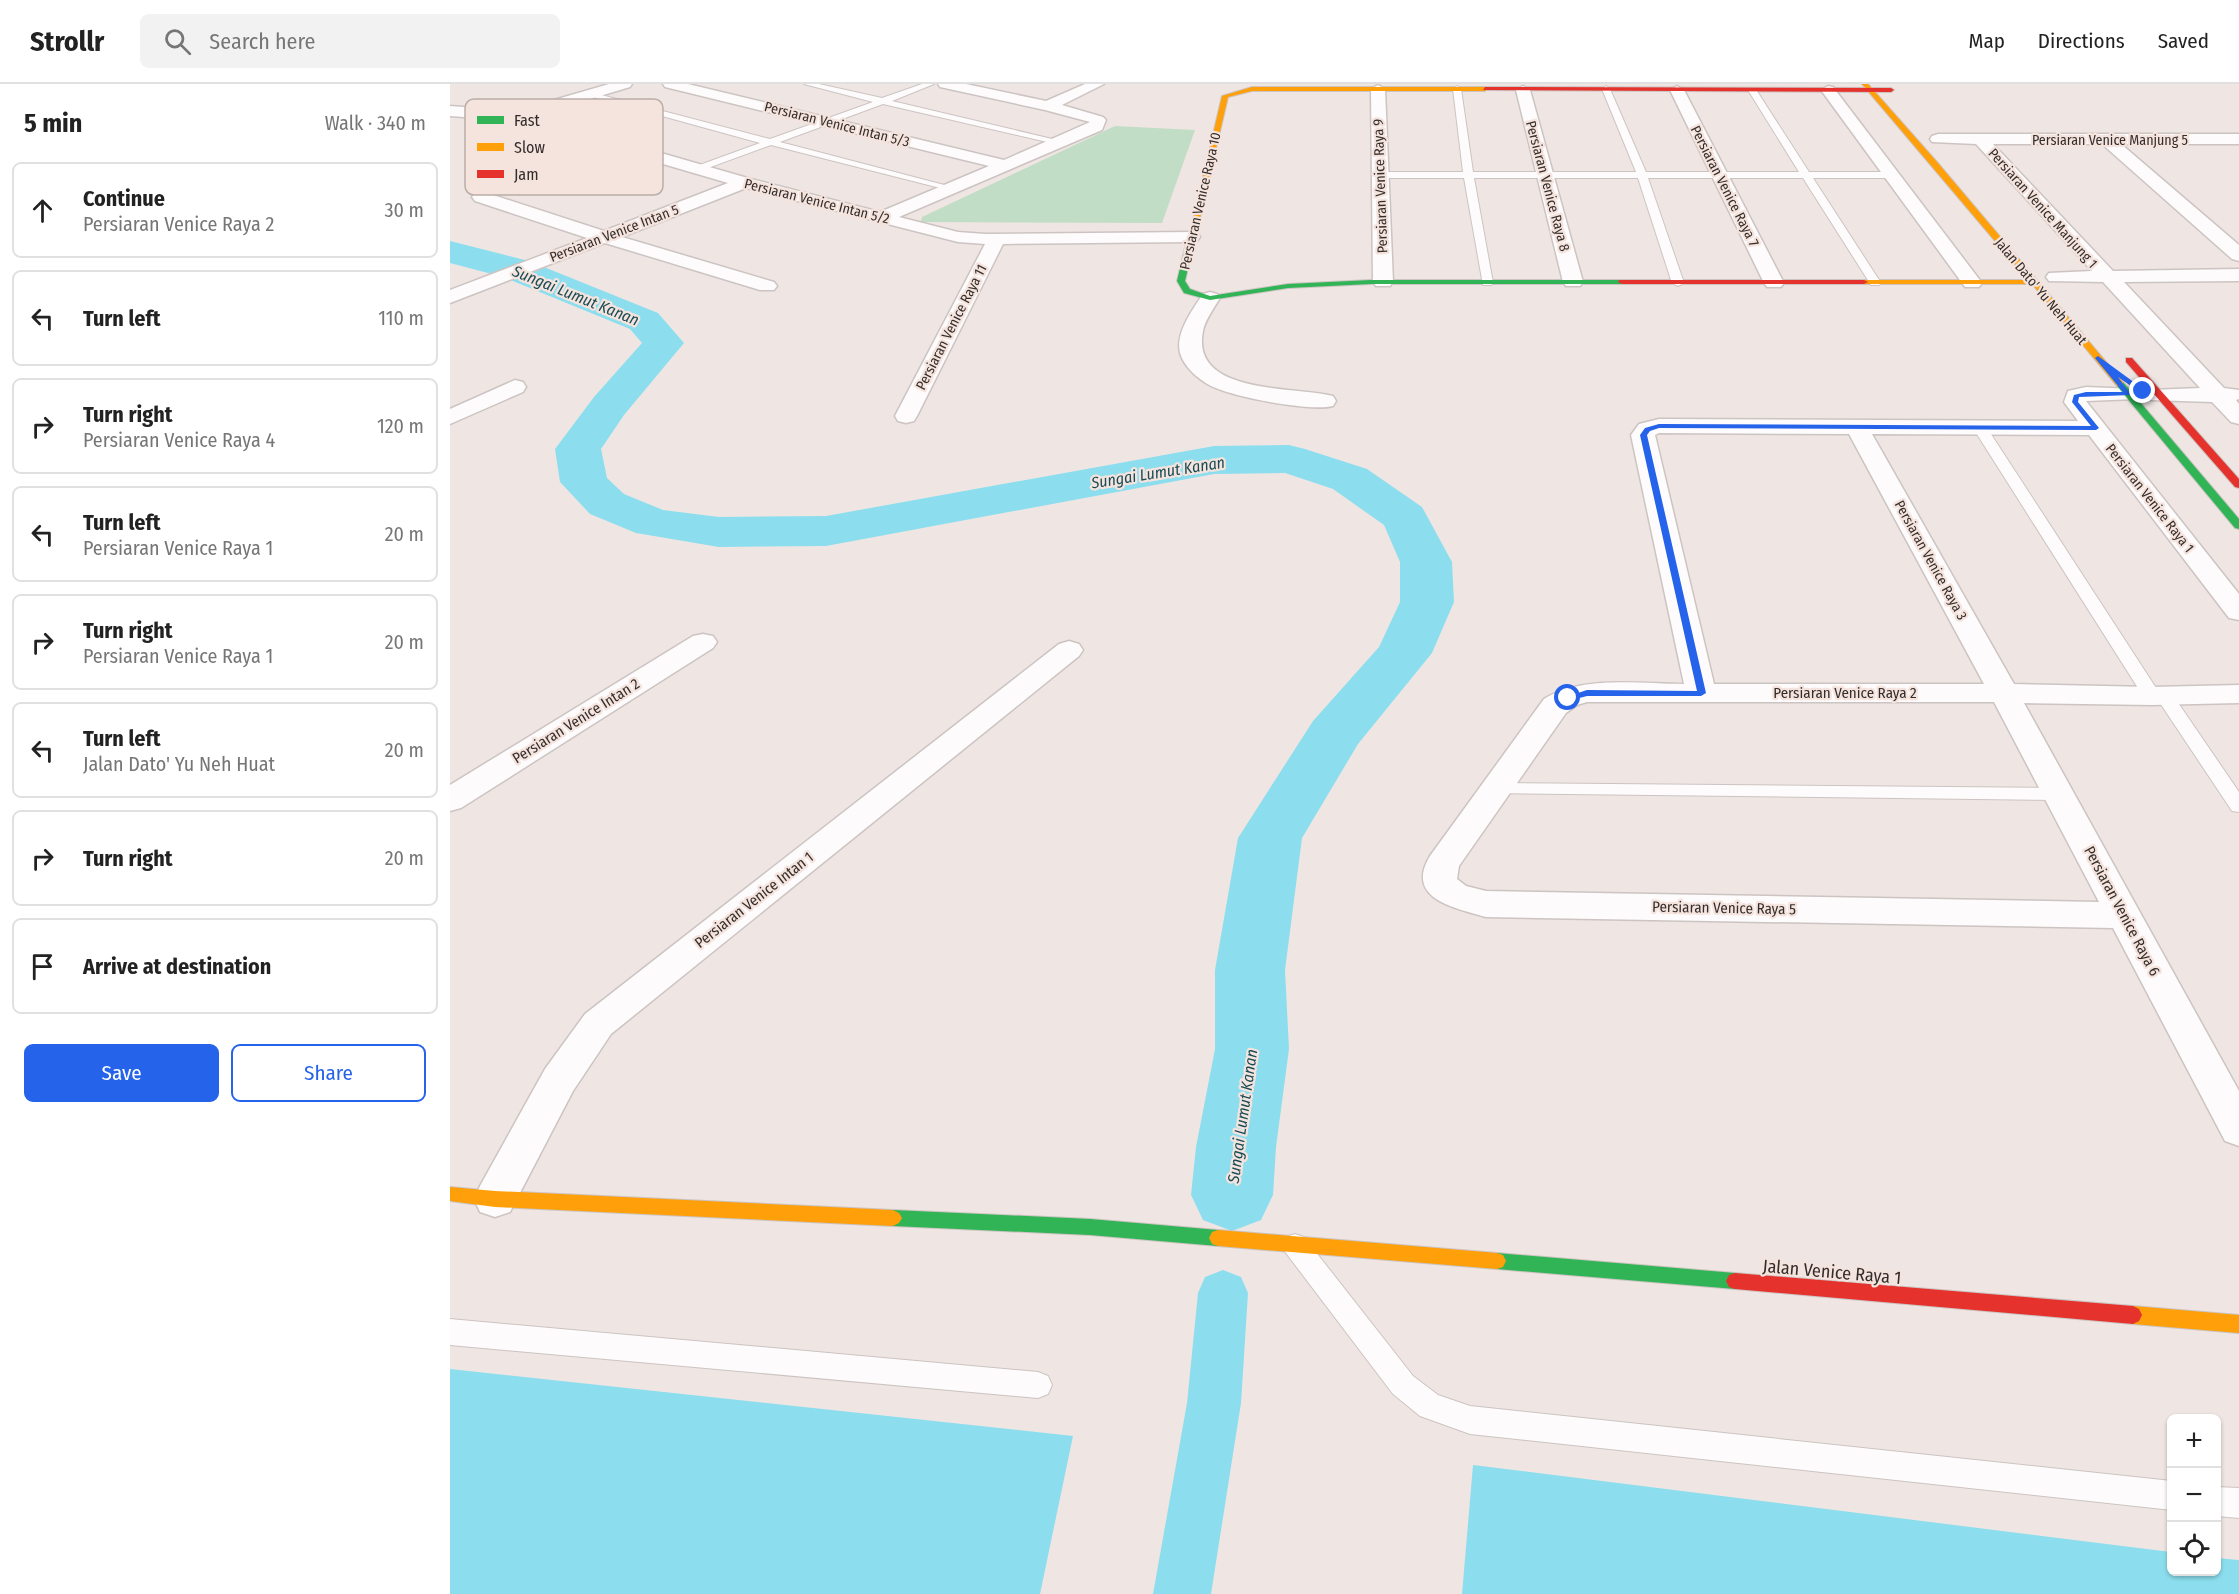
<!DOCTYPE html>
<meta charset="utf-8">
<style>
body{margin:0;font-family:"Fira Sans Condensed",sans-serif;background:#f2f2f2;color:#222}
.controls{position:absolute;right:18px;bottom:18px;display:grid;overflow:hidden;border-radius:9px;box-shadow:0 2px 4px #0004}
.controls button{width:54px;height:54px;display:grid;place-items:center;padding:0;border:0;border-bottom:2px solid #e0e0e0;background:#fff;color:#222;font:30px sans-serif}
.stop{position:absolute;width:18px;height:18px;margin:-14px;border:4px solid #2563eb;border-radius:50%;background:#fff}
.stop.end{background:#2563eb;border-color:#fff;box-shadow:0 2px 6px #0008}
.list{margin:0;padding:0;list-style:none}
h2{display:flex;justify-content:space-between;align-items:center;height:78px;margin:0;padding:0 24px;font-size:26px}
h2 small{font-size:20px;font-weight:400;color:#767676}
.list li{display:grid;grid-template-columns:39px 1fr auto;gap:18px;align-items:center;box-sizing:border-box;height:96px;margin:0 12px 12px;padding:0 12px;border:2px solid #e0e0e0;border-radius:9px}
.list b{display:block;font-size:22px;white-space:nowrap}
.list p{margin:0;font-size:20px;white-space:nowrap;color:#767676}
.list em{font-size:20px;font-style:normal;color:#767676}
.actions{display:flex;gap:12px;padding:18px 24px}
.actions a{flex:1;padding:14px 0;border:2px solid #2563eb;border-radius:9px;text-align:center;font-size:21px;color:#2563eb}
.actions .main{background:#2563eb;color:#fff}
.icon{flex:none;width:33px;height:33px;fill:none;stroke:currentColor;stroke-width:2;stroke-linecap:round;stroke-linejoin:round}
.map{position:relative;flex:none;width:1789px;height:1510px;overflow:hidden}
header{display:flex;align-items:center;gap:36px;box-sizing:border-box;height:84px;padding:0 30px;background:#fff;border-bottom:2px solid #e0e0e0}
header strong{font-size:28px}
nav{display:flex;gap:33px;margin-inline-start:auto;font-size:21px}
.search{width:420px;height:54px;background:#f2f2f2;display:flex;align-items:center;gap:15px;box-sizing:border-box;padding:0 21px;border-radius:9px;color:#767676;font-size:22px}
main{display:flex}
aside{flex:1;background:#fff}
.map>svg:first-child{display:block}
</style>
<header>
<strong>Strollr</strong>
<div class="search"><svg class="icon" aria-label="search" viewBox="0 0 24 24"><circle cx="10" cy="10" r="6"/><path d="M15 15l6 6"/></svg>Search here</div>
<nav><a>Map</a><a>Directions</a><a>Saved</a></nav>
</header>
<main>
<aside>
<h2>5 min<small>Walk · 340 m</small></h2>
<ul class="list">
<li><svg class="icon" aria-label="ahead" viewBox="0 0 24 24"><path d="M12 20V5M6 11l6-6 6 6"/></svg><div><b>Continue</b><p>Persiaran Venice Raya 2</p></div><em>30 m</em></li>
<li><svg class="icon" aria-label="left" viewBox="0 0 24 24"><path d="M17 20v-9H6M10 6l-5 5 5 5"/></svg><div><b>Turn left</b></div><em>110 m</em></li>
<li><svg class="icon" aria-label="right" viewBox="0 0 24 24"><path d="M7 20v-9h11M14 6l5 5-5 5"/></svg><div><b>Turn right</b><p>Persiaran Venice Raya 4</p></div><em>120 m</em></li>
<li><svg class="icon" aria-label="left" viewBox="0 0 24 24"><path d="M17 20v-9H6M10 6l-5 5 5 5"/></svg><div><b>Turn left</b><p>Persiaran Venice Raya 1</p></div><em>20 m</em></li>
<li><svg class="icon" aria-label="right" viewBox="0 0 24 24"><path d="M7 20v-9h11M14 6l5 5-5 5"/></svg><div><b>Turn right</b><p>Persiaran Venice Raya 1</p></div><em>20 m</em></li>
<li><svg class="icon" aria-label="left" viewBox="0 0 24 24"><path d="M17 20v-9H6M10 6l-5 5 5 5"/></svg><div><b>Turn left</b><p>Jalan Dato' Yu Neh Huat</p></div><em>20 m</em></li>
<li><svg class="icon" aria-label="right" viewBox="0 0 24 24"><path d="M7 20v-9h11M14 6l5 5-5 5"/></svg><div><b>Turn right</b></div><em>20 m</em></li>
<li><svg class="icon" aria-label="arrive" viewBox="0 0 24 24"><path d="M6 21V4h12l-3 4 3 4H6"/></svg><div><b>Arrive at destination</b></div></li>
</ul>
<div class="actions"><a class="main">Save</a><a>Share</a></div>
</aside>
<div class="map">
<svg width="1789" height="1510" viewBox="0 0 1789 1510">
<rect width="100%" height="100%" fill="#efe6e3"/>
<polygon fill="#c2ddc5" points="665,42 745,46 712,139 471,138 472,133"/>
<g fill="#8cdeee">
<polygon points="0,1285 623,1352 590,1510 0,1510"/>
<polygon points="1023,1381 1721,1468 1722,1488 1766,1488 1767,1474 1789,1476 1789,1510 1012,1510"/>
</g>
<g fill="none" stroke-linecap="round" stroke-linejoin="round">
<polygon fill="#8cdeee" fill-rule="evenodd" points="773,1186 791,1193 798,1209 791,1319 761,1510 703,1510 737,1319 748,1209 755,1193"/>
<polygon fill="#8cdeee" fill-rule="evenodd" points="0,157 79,177 208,229 234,259 174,331 151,365 157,394 174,410 213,426 269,433 376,432 764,362 839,361 855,365 917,385 972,423 1002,478 1004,518 982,569 908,660 852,754 835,886 839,965 826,1063 823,1111 811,1136 782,1147 753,1136 741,1111 746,1063 765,965 765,886 788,754 863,637 929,563 950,518 950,478 934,441 883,405 835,389 764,390 376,462 269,463 186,449 140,430 110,398 105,365 144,313 192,259 180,245 53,193 0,179"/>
<g stroke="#ccc4c2" stroke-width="2">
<g id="lane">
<polygon points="354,0 369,0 432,14 472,0 484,0 442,17 615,58 610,61 433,20 330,58 502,103 502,107 321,61 247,88 244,87 244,83 310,59 136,11 140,8 320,55 423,18"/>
<polygon points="1007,2 1011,5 1023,88 1186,88 1152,5 1156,2 1160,5 1196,88 1349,88 1298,6 1305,4 1359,88 1441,88 1446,91 1441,94 1363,94 1431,199 1429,201 1421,201 1353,94 1198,94 1234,199 1228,202 1222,199 1188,94 1024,94 1043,199 1041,201 1033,201 1014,94 930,94 925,91 930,88 1013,88 1003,5"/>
<polygon points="1530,340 1537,344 1708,607 1720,607 1789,708 1789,728 1782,727 1708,616 1696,616 1693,612 1523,344"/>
<polygon points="1046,699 1609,704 1616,706 1618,710 1616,714 1609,716 1039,709 1037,705 1039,701"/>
<polygon points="845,1150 854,1153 963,1292 988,1311 1020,1322 1722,1397 1722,1426 1020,1350 970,1332 943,1310 836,1169 832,1161 836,1153"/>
<polygon points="0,1235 588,1288 598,1292 602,1301 598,1310 588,1314 0,1261"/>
<polygon points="1766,1403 1789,1404 1789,1434 1766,1432"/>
</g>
</g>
<g stroke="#ccc4c2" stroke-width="3">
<g id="street">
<polygon points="159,0 182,0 180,3 83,32 301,95 430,128 539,82 215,3 213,0 238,0 554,76 640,38 595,26 490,3 488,0 516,0 596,17 635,0 654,0 612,21 653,33 656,36 652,46 449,133 508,148 535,150 741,148 747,149 750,153 747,157 741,158 553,160 467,332 464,337 456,339 448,337 445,332 535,160 508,158 296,104 172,153 324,198 327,202 324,206 310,206 155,159 0,219 0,206 137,154 25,117 22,113 25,109 37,109 154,147 278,99 66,37 0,32 0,22 66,27"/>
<polygon points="928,1 935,5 943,198 940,202 926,202 923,198 921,5"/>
<polygon points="1073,2 1080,6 1133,198 1130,202 1116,202 1113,198 1066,6"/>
<polygon points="1227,2 1234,6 1334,199 1331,203 1317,203 1314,199 1220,6"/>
<polygon points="1378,2 1383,3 1529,195 1532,199 1529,203 1515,203 1371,6"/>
<polygon points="1488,50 1789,50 1789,60 1671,60 1789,161 1789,177 1782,175 1652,60 1543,60 1663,187 1789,185 1789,197 1674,198 1774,304 1789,306 1789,315 1786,316 1789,320 1789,340 1781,338 1762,318 1701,316 1698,311 1701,306 1750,304 1653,198 1599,197 1596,193 1599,189 1642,187 1526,60 1482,58 1480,55 1482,52"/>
<path d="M 760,208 L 767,210 L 770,214 C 764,224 755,236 753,247 C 740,311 843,302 883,312 L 886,317 L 883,322 C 859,328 784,313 761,302 C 748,295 734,283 730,269 C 725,249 743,225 753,210 Z"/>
<polygon points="65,296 73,298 76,303 73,308 0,340 0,325"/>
<path d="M 1636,303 L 1686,305 L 1689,310 L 1686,315 L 1636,317 L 1789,510 L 1789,536 L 1779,534 L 1639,351 L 1422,350 L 1564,600 L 1702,603 L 1789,601 L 1789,619 L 1702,621 L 1574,619 L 1789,1007 L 1789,1062 L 1775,1057 L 1663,844 L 1036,833 C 1005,824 954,815 980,772 L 1094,615 C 1132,591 1191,600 1234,600 L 1181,351 L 1189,340 L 1209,335 L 1628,337 L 1614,318 L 1618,307 ZM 1209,349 L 1399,350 L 1534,600 L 1264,600 L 1205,351 ZM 1137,618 L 1544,618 L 1649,818 L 1036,807 L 1016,802 L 1007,795 L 1009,782 L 1116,629 L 1127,621 Z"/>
<polygon points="253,550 263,552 267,558 263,564 11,724 0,727 0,701 243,552"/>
<polygon points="619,557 629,560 633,566 629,572 161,950 123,1007 60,1128 45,1133 30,1128 24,1115 30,1102 95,985 135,930 609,560"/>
</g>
</g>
<g stroke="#ccc4c2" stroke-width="2">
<g id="fast">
<polygon points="742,149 746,151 735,197 740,205 760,212 838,200 921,196 1172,196 1176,198 1172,200 921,200 838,204 760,216 734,209 727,197 738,151"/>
<polygon points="1667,298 1673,298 1789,435 1789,445 1785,444 1667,302"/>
<polygon points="443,1126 640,1135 768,1146 774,1148 777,1154 774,1160 768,1162 640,1151 443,1142 437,1139 434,1134 437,1129"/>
<polygon points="1047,1169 1285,1189 1291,1191 1294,1197 1291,1203 1285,1205 1047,1185 1041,1183 1038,1177 1041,1171"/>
</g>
</g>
<g stroke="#ccc4c2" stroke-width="2">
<g id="slow">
<polygon points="1412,0 1418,0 1487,78 1673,298 1673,302 1667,302 1582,200 1411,200 1410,198 1414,196 1578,196"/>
<polygon points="802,3 1035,3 1038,5 1035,7 802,7 778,13 746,151 739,153 772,12"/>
<polygon points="0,1103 45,1107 443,1126 449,1129 452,1134 449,1139 443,1142 45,1123 0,1117"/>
<polygon points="768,1146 1047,1169 1053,1171 1056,1177 1053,1183 1047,1185 768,1162 762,1160 759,1154 762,1148"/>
<polygon points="1683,1222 1789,1231 1789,1249 1683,1240 1677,1237 1674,1231 1677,1225"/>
</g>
</g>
<g stroke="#ccc4c2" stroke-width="2">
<g id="jam">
<polygon points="1035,3 1441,4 1444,6 1441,8 1033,6"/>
<polygon points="1169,196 1414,196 1418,198 1414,200 1172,200 1168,198"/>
<polygon points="1676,274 1682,274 1789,395 1789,404 1785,403 1676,278"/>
<polygon points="1285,1189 1683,1222 1689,1225 1692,1231 1689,1237 1683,1240 1285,1205 1279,1203 1276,1197 1279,1191"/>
</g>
</g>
<use href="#lane" fill="#fdfbfb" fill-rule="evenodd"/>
<use href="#street" fill="#fdfbfb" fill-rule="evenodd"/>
<use href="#fast" fill="#30b455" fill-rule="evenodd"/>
<use href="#slow" fill="#ff9f0a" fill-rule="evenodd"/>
<use href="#jam" fill="#e5322d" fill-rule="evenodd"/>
</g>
<polygon fill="#2563eb" points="1648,272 1696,307 1691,309 1668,293 1681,311 1629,313 1628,318 1649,344 1646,346 1209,344 1200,347 1197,351 1256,609 1251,612 1137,612 1118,617 1113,614 1137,606 1247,607 1190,351 1195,344 1209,340 1641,342 1622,318 1624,311 1636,308 1673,308 1645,274"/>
<g text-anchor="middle" stroke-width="4.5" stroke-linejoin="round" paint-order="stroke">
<g font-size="14" fill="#342e2b" stroke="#f5e3dd">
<text transform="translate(387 40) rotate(14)" y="5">Persiaran Venice Intan 5/3</text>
<text x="1660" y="61">Persiaran Venice Manjung 5</text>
<text transform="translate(930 102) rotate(-92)" y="5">Persiaran Venice Raya 9</text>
<text transform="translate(1098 102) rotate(75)" y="5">Persiaran Venice Raya 8</text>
<text transform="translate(1275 102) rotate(63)" y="5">Persiaran Venice Raya 7</text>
<text transform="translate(367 117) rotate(14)" y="5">Persiaran Venice Intan 5/2</text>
<text transform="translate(750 117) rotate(-77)" y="5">Persiaran Venice Raya 10</text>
<text transform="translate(1593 124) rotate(48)" y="5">Persiaran Venice Manjung 1</text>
<text transform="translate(164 149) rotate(-21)" y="5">Persiaran Venice Intan 5</text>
<text transform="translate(1591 207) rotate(50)" y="5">Jalan Dato' Yu Neh Huat</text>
<text transform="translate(501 243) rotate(-63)" y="5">Persiaran Venice Raya 11</text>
<text transform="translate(1700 414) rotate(52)" y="5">Persiaran Venice Raya 1</text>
<text transform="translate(1481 476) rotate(61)" y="5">Persiaran Venice Raya 3</text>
</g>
<g font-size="15" fill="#342e2b" stroke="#f5e3dd">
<text x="1395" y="614">Persiaran Venice Raya 2</text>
<text transform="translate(126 637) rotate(-32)" y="5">Persiaran Venice Intan 2</text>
<text transform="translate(304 816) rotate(-38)" y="5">Persiaran Venice Intan 1</text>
<text transform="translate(1274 824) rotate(1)" y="5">Persiaran Venice Raya 5</text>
<text transform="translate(1672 827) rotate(62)" y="5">Persiaran Venice Raya 6</text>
</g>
<g font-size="16" font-style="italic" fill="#174c56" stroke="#f5e3dd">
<text transform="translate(126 211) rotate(22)" y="6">Sungai Lumut Kanan</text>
<text transform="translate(708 388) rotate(-9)" y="6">Sungai Lumut Kanan</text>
<text transform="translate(792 1032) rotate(-82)" y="6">Sungai Lumut Kanan</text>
</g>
<g font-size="18" fill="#342e2b" stroke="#f5e3dd">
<text transform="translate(1382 1188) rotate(5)" y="6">Jalan Venice Raya 1</text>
</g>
</g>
<rect x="15" y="15" width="198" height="96" rx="9" fill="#f5e3dd" stroke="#bbada8" stroke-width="1.5"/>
<rect x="27" y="32" width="27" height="8" fill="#30b455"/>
<rect x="27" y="59" width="27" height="8" fill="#ff9f0a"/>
<rect x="27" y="86" width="27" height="8" fill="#e5322d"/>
<g font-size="16" fill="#342e2b">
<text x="64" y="42">Fast</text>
<text x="64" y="69">Slow</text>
<text x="64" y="96">Jam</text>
</g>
</svg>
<div class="controls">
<button>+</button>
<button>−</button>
<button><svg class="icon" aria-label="locate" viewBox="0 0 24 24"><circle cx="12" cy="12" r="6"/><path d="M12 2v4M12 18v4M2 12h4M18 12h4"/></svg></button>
</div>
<div class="stop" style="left:1118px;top:614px"></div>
<div class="stop end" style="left:1693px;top:307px"></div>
</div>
</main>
